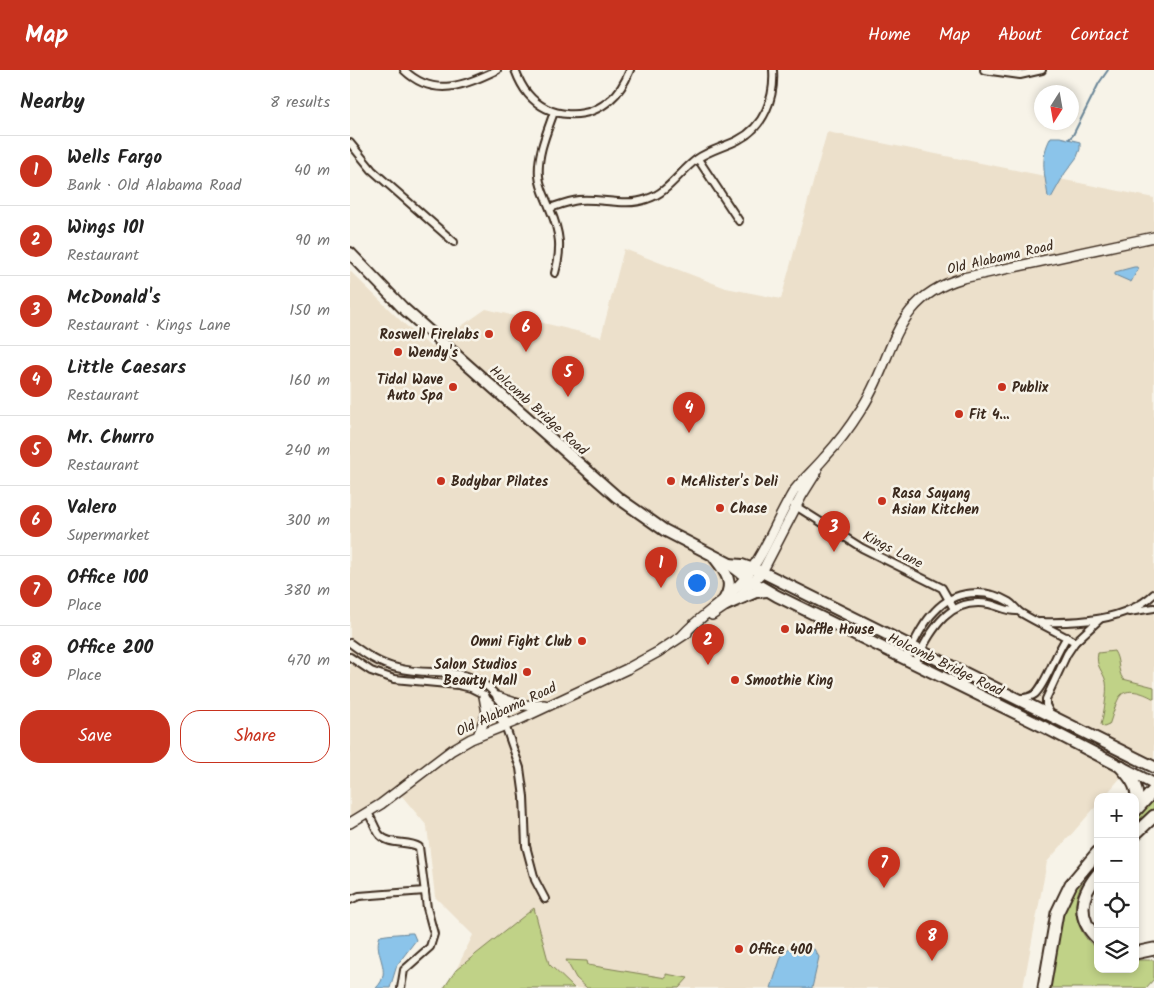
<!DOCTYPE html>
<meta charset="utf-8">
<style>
body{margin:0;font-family:Kalam,sans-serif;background:#f2f2f2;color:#222}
.controls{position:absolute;right:15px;bottom:15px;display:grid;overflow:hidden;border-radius:10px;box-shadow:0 2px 8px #0003}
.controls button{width:45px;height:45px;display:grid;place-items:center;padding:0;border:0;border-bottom:1px solid #e0e0e0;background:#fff;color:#222;font:25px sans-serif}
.compass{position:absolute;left:684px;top:15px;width:45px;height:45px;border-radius:50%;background:#fff;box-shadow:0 2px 8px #0003;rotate:191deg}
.you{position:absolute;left:346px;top:512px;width:18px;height:18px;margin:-12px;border:4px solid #fff;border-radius:50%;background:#1a73e8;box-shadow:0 0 0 8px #1a73e833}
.badge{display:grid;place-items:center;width:32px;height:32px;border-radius:50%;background:#c8321e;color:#fff;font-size:16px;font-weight:700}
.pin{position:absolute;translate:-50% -41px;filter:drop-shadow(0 1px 2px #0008)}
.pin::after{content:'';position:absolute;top:26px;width:18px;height:15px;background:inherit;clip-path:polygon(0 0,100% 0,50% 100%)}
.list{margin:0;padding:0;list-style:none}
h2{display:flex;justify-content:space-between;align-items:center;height:65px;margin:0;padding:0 20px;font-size:21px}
h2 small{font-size:16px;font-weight:400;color:#767676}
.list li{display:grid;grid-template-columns:32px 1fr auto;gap:15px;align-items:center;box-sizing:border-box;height:70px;padding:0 20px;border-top:1px solid #e0e0e0}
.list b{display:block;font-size:19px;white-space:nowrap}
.list p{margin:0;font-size:16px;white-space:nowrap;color:#767676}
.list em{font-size:16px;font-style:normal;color:#767676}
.actions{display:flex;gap:10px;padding:15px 20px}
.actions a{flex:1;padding:11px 0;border:1px solid #c8321e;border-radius:20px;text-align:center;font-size:18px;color:#c8321e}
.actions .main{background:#c8321e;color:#fff}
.icon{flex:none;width:28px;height:28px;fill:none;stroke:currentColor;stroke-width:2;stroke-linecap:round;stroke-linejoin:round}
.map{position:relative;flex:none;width:804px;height:918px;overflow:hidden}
header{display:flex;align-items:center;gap:30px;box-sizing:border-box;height:70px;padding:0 25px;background:#c8321e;color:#fff}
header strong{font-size:24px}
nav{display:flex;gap:28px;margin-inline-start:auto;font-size:18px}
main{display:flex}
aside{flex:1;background:#fff}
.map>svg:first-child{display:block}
</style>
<header>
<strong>Map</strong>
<nav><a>Home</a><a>Map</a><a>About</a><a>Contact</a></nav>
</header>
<main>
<aside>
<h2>Nearby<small>8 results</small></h2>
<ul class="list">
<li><span class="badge">1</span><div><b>Wells Fargo</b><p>Bank · Old Alabama Road</p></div><em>40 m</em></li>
<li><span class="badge">2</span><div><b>Wings 101</b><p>Restaurant</p></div><em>90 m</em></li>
<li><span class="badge">3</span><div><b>McDonald's</b><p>Restaurant · Kings Lane</p></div><em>150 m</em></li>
<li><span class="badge">4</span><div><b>Little Caesars</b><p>Restaurant</p></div><em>160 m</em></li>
<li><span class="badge">5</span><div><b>Mr. Churro</b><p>Restaurant</p></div><em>240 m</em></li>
<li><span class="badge">6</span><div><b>Valero</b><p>Supermarket</p></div><em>300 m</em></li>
<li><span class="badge">7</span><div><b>Office 100</b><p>Place</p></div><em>380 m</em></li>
<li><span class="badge">8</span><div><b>Office 200</b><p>Place</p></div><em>470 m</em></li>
</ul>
<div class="actions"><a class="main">Save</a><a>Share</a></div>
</aside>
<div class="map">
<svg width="804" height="918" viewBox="0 0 804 918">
<rect width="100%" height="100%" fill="#f7f3e8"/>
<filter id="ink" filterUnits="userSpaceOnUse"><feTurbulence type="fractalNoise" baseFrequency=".02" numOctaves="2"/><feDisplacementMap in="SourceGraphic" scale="10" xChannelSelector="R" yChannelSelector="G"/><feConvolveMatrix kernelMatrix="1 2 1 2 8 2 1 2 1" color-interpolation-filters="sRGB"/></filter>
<g filter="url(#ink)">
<polygon fill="#ece0cb" points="477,62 804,128 804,688 778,699 754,727 748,727 748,734 697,792 673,918 101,918 113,895 106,900 123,865 85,827 77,756 46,719 0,751 0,201 52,252 81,277 136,239 251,267 274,179 376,218 431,229"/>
<g fill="#c0d287" stroke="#7e7e52">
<path d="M 764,581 C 770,590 767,600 773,609 L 804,617 L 804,629 C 796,624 779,617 771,625 C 766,630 762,648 759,655 L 754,657 L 751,655 C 753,646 758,622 756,612 C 753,600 745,597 748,583 Z"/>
<polygon points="804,725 804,739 794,746 785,755 785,746"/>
<path d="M 748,787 C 748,798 737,803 732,813 C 720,835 726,865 748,879 L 748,899 L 785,899 L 785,890 L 804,890 L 804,909 L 796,918 L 697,918 L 707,850 L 720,821 Z"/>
<polygon points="184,838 199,894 224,918 94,918 106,900"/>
<polygon points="216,890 237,891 238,895 316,908 316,904 338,908 329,918 237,918 226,908"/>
</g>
<g fill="#8bc4ea" stroke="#6b8698">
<path d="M 701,67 L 710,67 L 730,72 L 730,79 L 727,87 L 715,103 L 701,128 L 698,127 C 695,104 689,89 701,67 Z"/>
<polygon points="784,197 787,197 788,199 781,212 765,205 765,202"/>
<path d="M 60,863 L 63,863 L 66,870 L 47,895 L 40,918 L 26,918 C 44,901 22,883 30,866 C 40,864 50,864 60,863 Z"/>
<polygon points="442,876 464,879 469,887 462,918 421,918 432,884"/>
</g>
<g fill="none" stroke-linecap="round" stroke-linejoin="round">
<polyline stroke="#6b8698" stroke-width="2" points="719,69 723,65 749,13 758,0"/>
<g stroke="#3b2a1e" stroke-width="10">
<g id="street">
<path d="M 54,0 C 84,29 115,15 147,0"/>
<path d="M 165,0 C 168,8 172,17 178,24 C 199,49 237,51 261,29 C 270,22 276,10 280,0"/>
<polyline points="634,0 670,5 692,0"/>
<path d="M 204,42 C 197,62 187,84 189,106 C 190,118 196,128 200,139 C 210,163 212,178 205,203"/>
<polyline points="0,73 22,100 104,172"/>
<polyline points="348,89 389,151"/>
<path d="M 200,138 C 209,135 219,131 229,130 C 252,128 275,137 297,129 C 318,123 329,102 347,89 C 360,80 374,77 388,70 C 414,57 425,28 423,0"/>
<polyline points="444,435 512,478 592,518 604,539"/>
<polyline points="779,542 804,538"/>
<path d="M 690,552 C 728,553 775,551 804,524"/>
<path d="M 0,573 C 15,584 29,594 47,598 C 83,608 116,592 145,624 C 154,634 156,643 155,655"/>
<polyline points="0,587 21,601 44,609 108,615 121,618 131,623 142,634 150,649 155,655 170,698 174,727 176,776 185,810 195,829"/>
<path d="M 555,590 C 564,573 572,554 585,541 C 604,520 636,518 659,532 C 664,535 666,540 671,543 C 688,553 707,562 725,572"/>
<path d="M 564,594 C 580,564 596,526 639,534 C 649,536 657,542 668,541"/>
<path d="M 670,628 C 675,628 680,628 685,624 C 696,614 706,582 717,567"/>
<polyline points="701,645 696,635 696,629 717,584 725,572 750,549"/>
<path d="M 18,743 C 22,749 25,758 29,764 C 38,776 58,770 69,777 L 77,838 L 84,864 L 80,877 L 54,900 L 51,918"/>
<polyline points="0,830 9,826 75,821"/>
</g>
</g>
<g stroke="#3b2a1e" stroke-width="12">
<g id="secondary">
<polyline points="362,545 390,526 412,502 452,425 467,401"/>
<path d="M 333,565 C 352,544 378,530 395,508 C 416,482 427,449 444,421 C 454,408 465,399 475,387 C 488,373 500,357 510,341 C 546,288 539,229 613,208 L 804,167"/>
<path d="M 148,627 C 166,634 174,637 194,635"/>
<polyline points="128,666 137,643 134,626"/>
<polyline points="0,753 31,734 102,680 121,669 166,651 277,599 308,582 337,563"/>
</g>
</g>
<g stroke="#3b2a1e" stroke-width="14">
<g id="primary">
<polyline points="0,183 53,238 267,427 314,460 378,493 403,512 427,526 694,657 804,714"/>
<path d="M 364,487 C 374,500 385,512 375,528"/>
<polyline points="379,494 392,495 412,502 804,697"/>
<polyline points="376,535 406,522 417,521"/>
</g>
</g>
<g stroke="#3b2a1e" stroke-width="15">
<g id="highway">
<path d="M 771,697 C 782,709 791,720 785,737"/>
<polyline points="785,741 804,720"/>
<polyline points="785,764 804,746"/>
<path d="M 748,804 C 730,826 726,848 748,869"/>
<polyline points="785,883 804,879"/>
<polyline points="694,918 707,843 721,814 748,782"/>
</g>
</g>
<use href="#street" stroke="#f7f3e8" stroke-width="6"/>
<use href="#secondary" stroke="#f7f3e8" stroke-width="9"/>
<use href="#primary" stroke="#f7f3e8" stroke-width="10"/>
<use href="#highway" stroke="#f7f3e8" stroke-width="11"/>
</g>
</g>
<g fill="#c8321e" stroke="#f7f3e8" stroke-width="2">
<circle cx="139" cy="264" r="5"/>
<circle cx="48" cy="282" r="5"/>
<circle cx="103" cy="317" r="5"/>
<circle cx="652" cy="317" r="5"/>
<circle cx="609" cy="344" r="5"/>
<circle cx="91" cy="411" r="5"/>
<circle cx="321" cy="411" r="5"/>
<circle cx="532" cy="431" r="5"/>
<circle cx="370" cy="438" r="5"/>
<circle cx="435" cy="559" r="5"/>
<circle cx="232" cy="571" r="5"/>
<circle cx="177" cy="602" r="5"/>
<circle cx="385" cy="610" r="5"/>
<circle cx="389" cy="879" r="5"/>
</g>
<g text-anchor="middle" stroke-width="5" stroke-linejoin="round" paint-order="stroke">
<g font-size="14" fill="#3b2a1e" stroke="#f7f3e8">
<text transform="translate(650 187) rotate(-13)" y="5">Old Alabama Road</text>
<text transform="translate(189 340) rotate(42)" y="5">Holcomb Bridge Road</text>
<text transform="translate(543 479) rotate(27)" y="5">Kings Lane</text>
<text transform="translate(596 594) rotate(26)" y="5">Holcomb Bridge Road</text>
<text transform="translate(156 639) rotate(-25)" y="5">Old Alabama Road</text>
</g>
<g font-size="14" font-weight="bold" fill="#3b2a1e" stroke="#f7f3e8" text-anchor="start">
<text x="129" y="269" text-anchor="end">Roswell Firelabs</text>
<text x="58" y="287">Wendy's</text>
<text x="93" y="314" text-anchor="end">Tidal Wave<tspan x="93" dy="16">Auto Spa</tspan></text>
<text x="662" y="322">Publix</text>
<text x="619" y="349">Fit 4...</text>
<text x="101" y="416">Bodybar Pilates</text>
<text x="331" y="416">McAlister's Deli</text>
<text x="542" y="428">Rasa Sayang<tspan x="542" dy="16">Asian Kitchen</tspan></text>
<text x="380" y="443">Chase</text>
<text x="445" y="564">Waffle House</text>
<text x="222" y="576" text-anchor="end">Omni Fight Club</text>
<text x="167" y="599" text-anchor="end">Salon Studios<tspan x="167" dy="16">Beauty Mall</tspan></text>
<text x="395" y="615">Smoothie King</text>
<text x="399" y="884">Office 400</text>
</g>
</g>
</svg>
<div class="controls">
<button>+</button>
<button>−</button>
<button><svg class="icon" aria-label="locate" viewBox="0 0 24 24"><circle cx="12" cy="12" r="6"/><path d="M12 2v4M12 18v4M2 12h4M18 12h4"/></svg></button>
<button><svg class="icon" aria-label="layers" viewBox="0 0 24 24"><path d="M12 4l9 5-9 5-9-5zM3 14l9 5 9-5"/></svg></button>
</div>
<svg class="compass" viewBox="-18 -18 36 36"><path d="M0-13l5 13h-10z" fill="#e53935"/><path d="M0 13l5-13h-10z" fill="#767676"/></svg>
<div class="you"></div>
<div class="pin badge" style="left:311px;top:518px">1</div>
<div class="pin badge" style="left:358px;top:595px">2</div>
<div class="pin badge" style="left:484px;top:482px">3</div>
<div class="pin badge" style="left:339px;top:363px">4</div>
<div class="pin badge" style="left:218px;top:327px">5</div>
<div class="pin badge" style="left:176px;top:282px">6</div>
<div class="pin badge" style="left:534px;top:818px">7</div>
<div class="pin badge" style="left:582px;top:891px">8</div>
</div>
</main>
